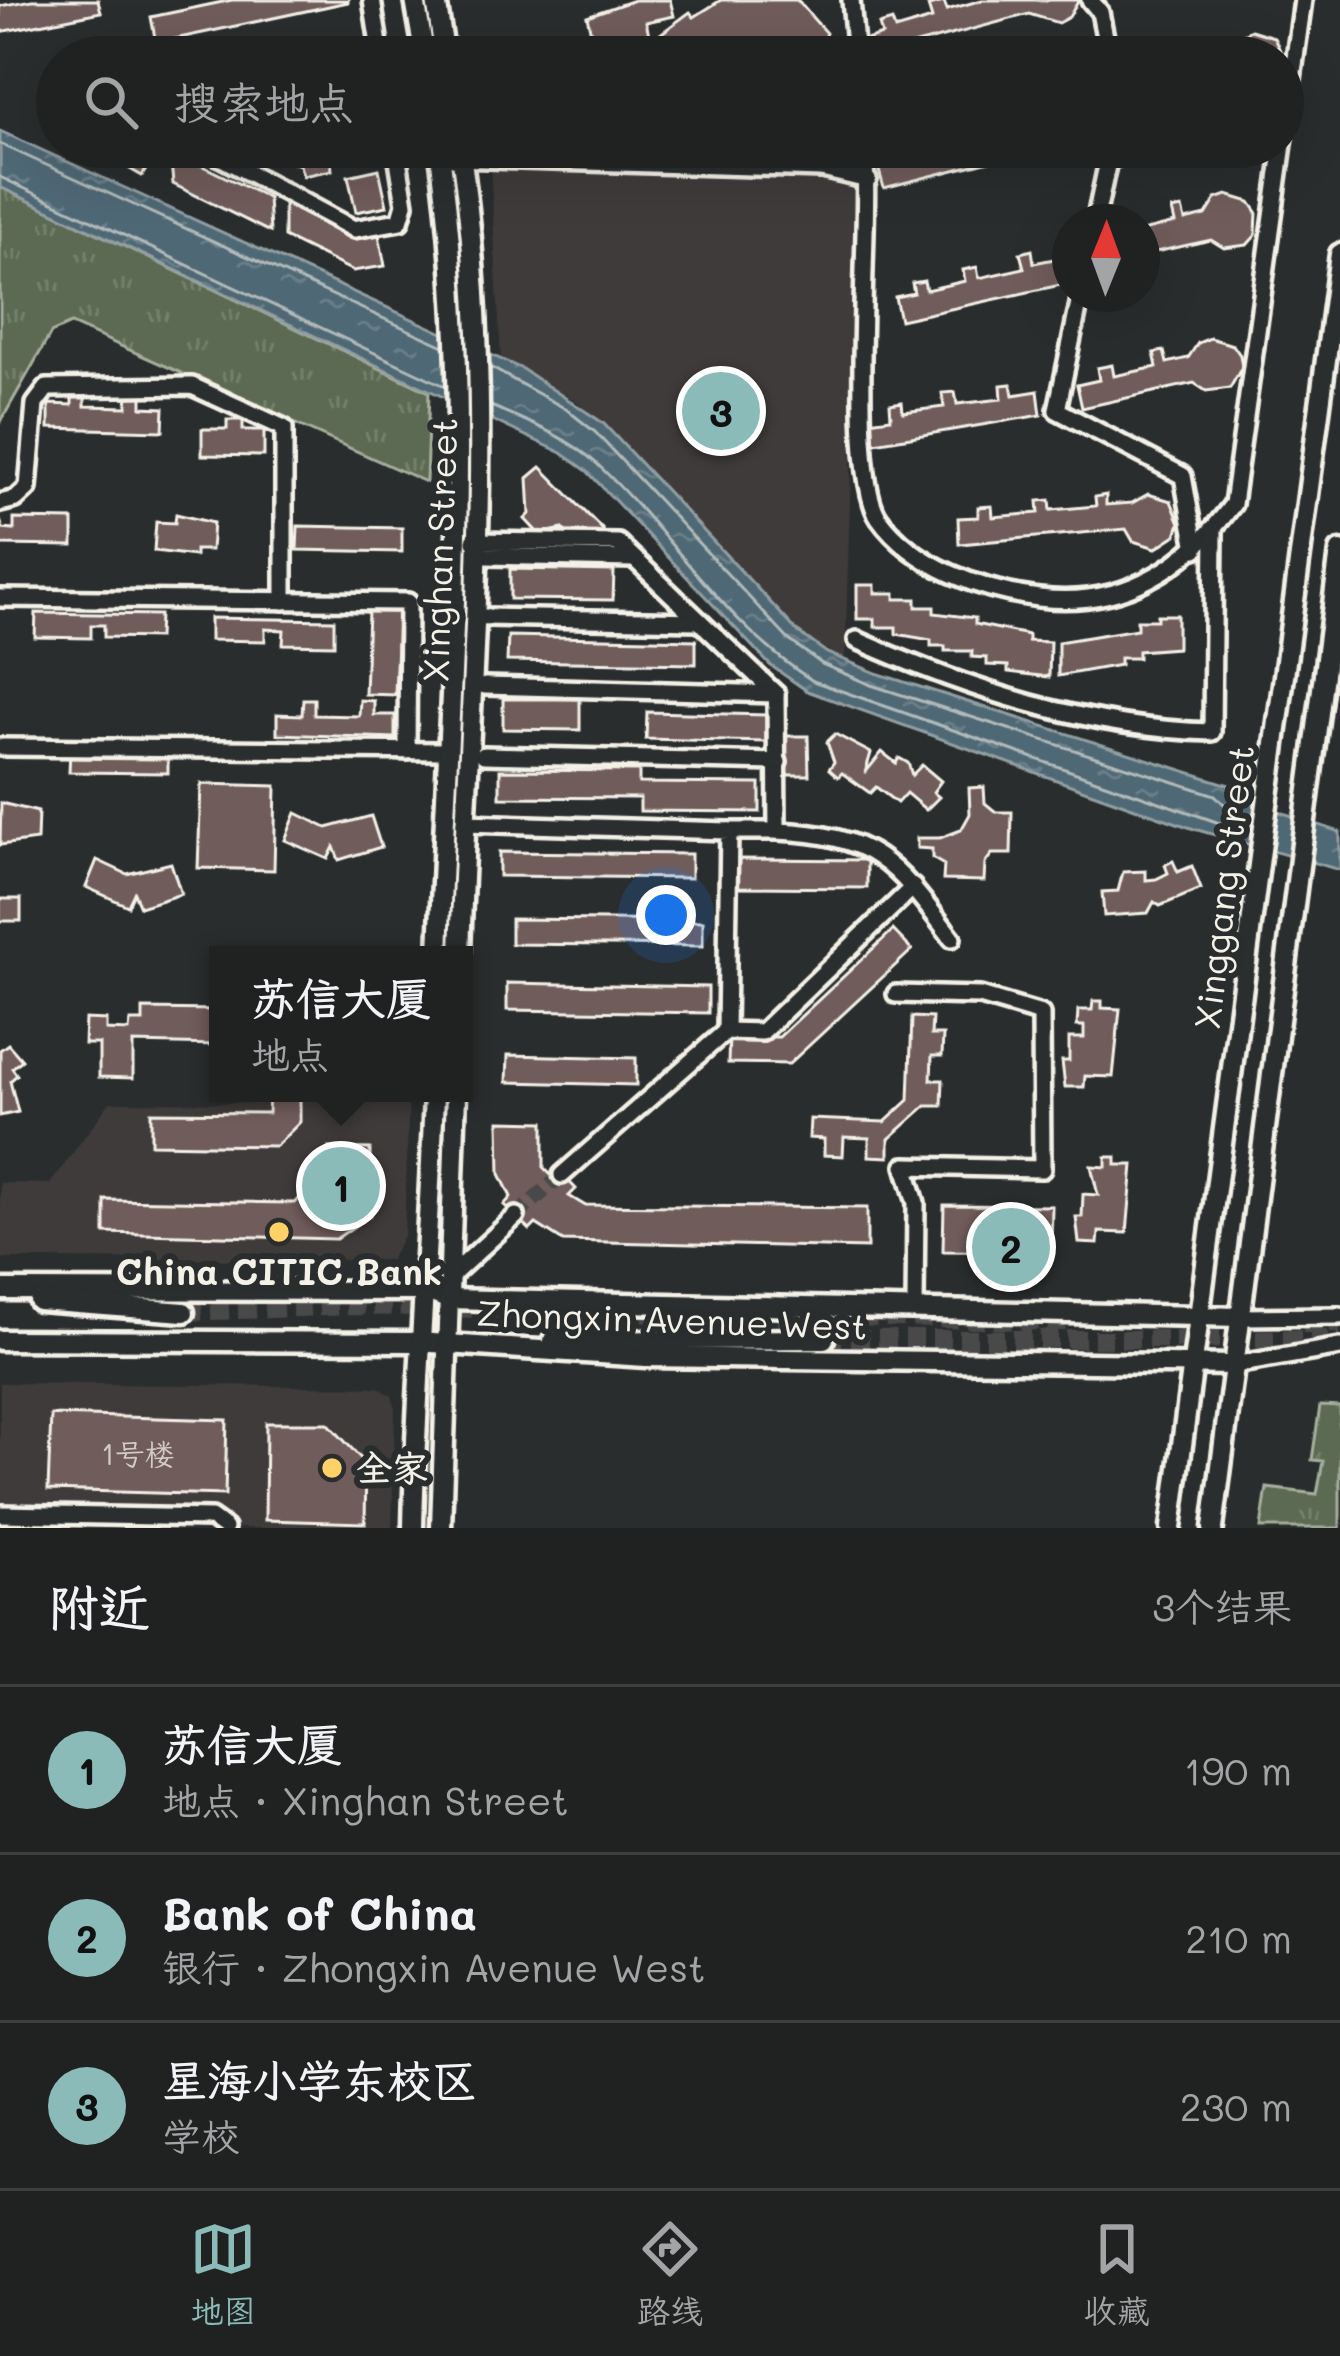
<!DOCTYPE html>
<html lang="zh">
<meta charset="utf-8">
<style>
body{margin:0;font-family:Mali,"LXGW WenKai TC",sans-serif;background:#282a2a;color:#f1f3f6}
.compass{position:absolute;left:1052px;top:204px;width:108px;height:108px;border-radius:50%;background:#202222;box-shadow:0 12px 48px #0002;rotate:1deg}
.you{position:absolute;left:666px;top:915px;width:42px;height:42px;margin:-30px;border:9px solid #fff;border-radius:50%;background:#1a73e8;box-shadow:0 0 0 18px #1a73e833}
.badge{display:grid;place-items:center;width:78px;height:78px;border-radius:50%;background:#8bbbb9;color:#111;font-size:39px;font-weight:700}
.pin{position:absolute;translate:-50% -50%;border:6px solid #fff;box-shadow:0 3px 12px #0006}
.popup{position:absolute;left:209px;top:946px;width:264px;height:156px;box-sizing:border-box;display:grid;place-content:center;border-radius:0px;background:#202222;filter:drop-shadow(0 3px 9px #0005);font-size:39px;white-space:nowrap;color:#a2a4a5}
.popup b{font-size:45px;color:#f1f3f6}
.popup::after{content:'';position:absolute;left:50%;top:100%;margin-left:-24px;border:24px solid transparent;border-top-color:#202222}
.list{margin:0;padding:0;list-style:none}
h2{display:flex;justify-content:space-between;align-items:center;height:156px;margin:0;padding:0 48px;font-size:51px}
h2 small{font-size:39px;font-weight:400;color:#a2a4a5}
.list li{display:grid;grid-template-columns:78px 1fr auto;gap:36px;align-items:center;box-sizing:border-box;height:168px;padding:0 48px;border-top:3px solid #3d3f40}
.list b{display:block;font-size:45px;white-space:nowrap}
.list p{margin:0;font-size:39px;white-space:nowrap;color:#a2a4a5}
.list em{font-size:39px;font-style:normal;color:#a2a4a5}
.icon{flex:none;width:66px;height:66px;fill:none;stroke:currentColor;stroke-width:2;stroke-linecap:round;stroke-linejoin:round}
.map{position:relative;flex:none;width:1340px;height:1528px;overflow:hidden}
.search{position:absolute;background:#202222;box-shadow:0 12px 48px #0002;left:36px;right:36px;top:36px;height:132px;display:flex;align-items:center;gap:30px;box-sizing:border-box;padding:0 42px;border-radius:66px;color:#a2a4a5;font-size:45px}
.sheet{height:660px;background:#202222}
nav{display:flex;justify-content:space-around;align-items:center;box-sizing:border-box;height:168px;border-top:3px solid #3d3f40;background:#202222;font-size:33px;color:#a2a4a5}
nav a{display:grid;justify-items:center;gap:6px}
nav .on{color:#8bbbb9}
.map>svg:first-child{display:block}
</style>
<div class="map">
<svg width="1340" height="1528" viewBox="0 0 1340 1528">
<defs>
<pattern id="park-tufts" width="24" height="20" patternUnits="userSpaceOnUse" patternTransform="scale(3)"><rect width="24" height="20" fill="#5b6a52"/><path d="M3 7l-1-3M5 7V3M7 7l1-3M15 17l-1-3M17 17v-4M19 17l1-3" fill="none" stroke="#73806b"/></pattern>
<pattern id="water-ripples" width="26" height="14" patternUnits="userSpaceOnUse" patternTransform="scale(3)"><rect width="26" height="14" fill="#4f6874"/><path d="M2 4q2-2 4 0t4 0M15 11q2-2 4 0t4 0" fill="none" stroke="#697e88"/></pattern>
</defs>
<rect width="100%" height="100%" fill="#2a2d2e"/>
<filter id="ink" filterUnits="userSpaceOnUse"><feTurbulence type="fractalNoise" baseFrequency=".00833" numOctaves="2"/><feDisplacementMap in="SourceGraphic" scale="24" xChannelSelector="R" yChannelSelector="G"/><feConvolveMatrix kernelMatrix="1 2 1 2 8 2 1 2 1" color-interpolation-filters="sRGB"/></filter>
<g filter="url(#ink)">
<g fill="#3f3b3b">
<polygon points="490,161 860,173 845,661 798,632 603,423 573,399 501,359"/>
<polygon points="256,1093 409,1093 404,1234 390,1260 0,1259 0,1183 50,1184 110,1102 255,1103"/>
<polygon points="0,1383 378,1387 392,1396 395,1407 392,1528 0,1528"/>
</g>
<g fill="url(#park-tufts)" stroke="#a8ae9d" stroke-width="3">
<polygon points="0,187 429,392 426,482 71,324 51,333 0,423"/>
<polygon points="1320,1406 1340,1407 1340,1528 1261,1528 1267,1488 1317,1494 1323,1461 1312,1460"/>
</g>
<polygon fill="url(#water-ripples)" stroke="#919fa2" stroke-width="3" points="0,131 522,369 603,423 798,632 827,653 876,673 1229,785 1230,795 1340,832 1340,870 1194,829 807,691 770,665 587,471 562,453 0,187"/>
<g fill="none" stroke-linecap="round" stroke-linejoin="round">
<g stroke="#b2baba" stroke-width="3">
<polyline points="0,144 444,346"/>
<polyline points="0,177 445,386"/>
<polyline points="490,367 566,409 595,432 789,640 822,664 871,685 1215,795 1226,806 1253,815"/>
<path d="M 491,406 C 528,422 566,436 596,463 C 670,532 727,627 813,681 L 1251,834"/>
</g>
</g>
<g fill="#6f5c5a" stroke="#f4f1e8" stroke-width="3">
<polygon points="32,0 98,0 101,12 0,32 0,6"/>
<polygon points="232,0 348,0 348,2 156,43 151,17"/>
<polygon points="634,0 670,0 674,16 646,22 649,34 593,42 587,16"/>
<polygon points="721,0 797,0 826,33 817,57 629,57 690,12 694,17"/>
<polygon points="982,0 1079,0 1069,17 1058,23 1029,14 868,57 863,41 882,35 879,25 892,21 895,30 932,19 928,6 944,2 947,10"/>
<polygon points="1251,30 1274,37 1283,57 1198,57 1195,45 1206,43 1208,55 1229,51 1240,35"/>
<polygon points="561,33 567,57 484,57 510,50 509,46"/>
<polygon points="353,41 356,57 304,57 311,56 310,48"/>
<polygon points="123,147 160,147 142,176 113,159"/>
<polygon points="253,147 358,147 343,150 331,161 332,170 303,176 300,165 282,158 256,164"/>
<polygon points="949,147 1044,147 884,188 878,167 895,163 892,152 904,149 907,161"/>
<polygon points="170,150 268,198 270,232 173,184"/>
<polygon points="379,169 387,206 356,212 348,176"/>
<polygon points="1227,195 1250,202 1257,212 1256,235 1247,245 1224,248 1211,240 1142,255 1142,231 1175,223 1172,210 1182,208 1185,220 1206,215 1216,199"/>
<polygon points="284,202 353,239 379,235 385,266 353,271 284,237"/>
<polygon points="1032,250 1034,263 1059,258 1065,284 900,320 895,297 914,293 912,283 924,281 926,290 965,281 963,270 977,267 979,278 1024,268 1020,253"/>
<polygon points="1210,338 1233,345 1240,355 1242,367 1230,388 1206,391 1194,383 1082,408 1077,385 1099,380 1097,368 1112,365 1114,376 1157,367 1154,353 1164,351 1167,363 1188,358 1198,343"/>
<polygon points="1011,384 1013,395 1038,391 1041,415 869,444 868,421 891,418 890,404 902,402 903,412 944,407 942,393 955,392 957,404 1002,399 1001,385"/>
<polygon points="72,392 85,393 85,406 127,407 128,394 142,394 142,407 164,408 163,431 49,428 49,404 72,405"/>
<polygon points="227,420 243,420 243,430 264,430 264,456 202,455 202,429 227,429"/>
<polygon points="541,467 603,530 593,540 572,540 563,529 539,534 525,519 530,514 528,478"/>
<polygon points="1148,494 1171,501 1180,523 1176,535 1156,548 1133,541 1126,529 959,544 958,518 978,517 978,507 992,506 993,517 1039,513 1038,501 1050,500 1051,510 1096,506 1095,497 1106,495 1106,505 1132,503"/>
<polygon points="176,514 213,523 211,550 195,550 195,556 154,551 156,522 175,523"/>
<polygon points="14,519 73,520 73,546 0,545 0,520 3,529 14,530"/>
<polygon points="298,526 402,528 402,552 297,550"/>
<polygon points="510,569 614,571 613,600 510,599"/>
<polygon points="857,585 875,585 875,593 895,593 895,599 916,599 916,607 934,607 934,613 975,618 975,624 1028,635 1028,641 1050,642 1049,677 1008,672 1008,666 987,665 987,658 972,657 972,651 945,651 945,646 931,646 931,640 896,634 896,627 875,627 875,619 857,619"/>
<polygon points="368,610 398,611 395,695 365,694"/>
<polygon points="36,613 159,615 158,638 104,637 104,625 91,625 91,638 35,637"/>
<polygon points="1157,615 1177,615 1177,648 1138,651 1138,658 1120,658 1120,665 1058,676 1058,642 1137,629 1137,620 1157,620"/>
<polygon points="210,618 334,620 334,645 283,644 284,630 265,629 265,641 210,640"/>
<polygon points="508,636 696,640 696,664 507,661"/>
<polygon points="303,699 314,699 314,715 359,716 360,700 374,701 374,715 395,715 395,738 277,734 277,714 302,715"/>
<polygon points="503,699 580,699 580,730 503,729"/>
<polygon points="647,712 766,715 766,742 646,739"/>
<polygon points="835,734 871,753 865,773 882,752 896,763 899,758 908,763 912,775 922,765 941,781 933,792 939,797 926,810 906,793 897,803 876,787 870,793 842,773 838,777 829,769 834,762 827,742"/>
<polygon points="785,736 808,736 809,775 785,775"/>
<polygon points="70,750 168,751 168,773 69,772"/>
<polygon points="500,770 639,771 639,783 760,784 760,812 640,811 640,798 500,797"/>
<polygon points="201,784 276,786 274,870 198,868"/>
<polygon points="984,787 985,803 996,812 1012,812 1011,854 992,854 985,863 984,881 943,880 944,865 932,858 932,849 917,848 917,838 940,838 961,830 970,814 969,788"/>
<polygon points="1,803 38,812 37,840 0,845"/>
<polygon points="296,813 327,828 371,816 381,847 339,860 334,847 328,859 285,840"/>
<polygon points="499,852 691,854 691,878 499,876"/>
<polygon points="735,859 867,860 867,888 735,887"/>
<polygon points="97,860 127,874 171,863 181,894 140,907 134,893 128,906 86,887"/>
<polygon points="1173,861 1178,872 1192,866 1201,889 1160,906 1154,902 1148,913 1104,916 1102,892 1118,891 1123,872 1146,871 1146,880 1156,879 1168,873 1165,865"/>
<rect x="0" y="899" width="21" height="22"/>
<polygon points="511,919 703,921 703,946 511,944"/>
<polygon points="893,930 912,950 789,1064 728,1063 729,1037 779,1037"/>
<polygon points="507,983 708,987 708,1013 507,1010"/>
<polygon points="1093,1001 1102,1001 1102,1008 1120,1009 1113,1077 1085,1076 1084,1087 1065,1087 1062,1061 1069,1061 1069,1038 1084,1038 1084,1026 1077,1026 1078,1010 1092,1010"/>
<polygon points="143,1009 218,1010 218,1045 133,1043 133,1078 99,1077 99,1044 84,1044 85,1019 106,1020 106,1030 129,1031 130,1021 143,1021"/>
<polygon points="912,1017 932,1018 931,1035 943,1035 942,1056 932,1056 931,1080 943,1080 942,1106 926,1106 889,1139 889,1157 869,1156 869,1138 844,1137 843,1156 824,1155 824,1139 809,1138 810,1119 885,1122 909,1100"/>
<polygon points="8,1044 22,1060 12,1068 17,1075 10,1081 18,1112 0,1116 0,1050"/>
<polygon points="508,1055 636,1058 636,1085 507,1082"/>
<polygon points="269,1093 300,1093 300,1122 276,1146 151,1144 151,1112 268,1113"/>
<polygon points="499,1121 544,1122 544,1168 551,1175 559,1171 576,1189 569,1196 584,1205 867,1208 867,1248 563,1241 536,1224 530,1230 504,1205 511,1197 500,1174"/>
<polygon points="329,1148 370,1149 370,1215 336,1239 105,1233 105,1200 294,1203 329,1172"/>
<polygon points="1106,1157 1116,1157 1116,1165 1133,1165 1127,1233 1099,1232 1098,1244 1079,1243 1076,1217 1082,1217 1083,1194 1098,1195 1091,1166 1106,1167"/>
<polygon points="944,1205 1052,1206 1051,1252 943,1251"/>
<polygon points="51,1415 227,1420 225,1495 48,1490"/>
<polygon points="266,1423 328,1423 366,1464 365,1523 265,1520"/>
</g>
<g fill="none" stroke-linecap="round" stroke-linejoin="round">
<polyline stroke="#484a4a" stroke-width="15" stroke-dasharray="15 8" stroke-linecap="butt" points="516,1216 562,1175"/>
<g stroke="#484a4a" stroke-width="18" stroke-dasharray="18 9" stroke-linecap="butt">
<polyline points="184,1312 354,1306 1071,1322"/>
<polyline points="1303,1324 1340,1324"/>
<polyline points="824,1339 1340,1339"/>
</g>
<g stroke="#f4f1e8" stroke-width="24">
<g id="minor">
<polyline points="372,0 381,57"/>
<polyline points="851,0 856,57"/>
<polyline points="1090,0 1100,12 1109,57"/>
<polyline points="201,147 354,229 400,221 405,204 396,147"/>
<path d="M 864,147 C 872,223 846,471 879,518 C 914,567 983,591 1039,598 C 1121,608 1185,569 1233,504 L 1303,0"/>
<polyline points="452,158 822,169 868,180"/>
<polyline points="822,169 839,147"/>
<polyline points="1095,222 1108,161 1127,153 1126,147"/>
<polyline points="1081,294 1057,410 1183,476 1196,549"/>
<polyline points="0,503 16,499 28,488 35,404 47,388 192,386 284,428 284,601"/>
<polyline points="474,541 618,543 776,694 777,831 729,831"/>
<polyline points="487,556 634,559"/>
<polyline points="0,598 408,602 407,751"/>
<polyline points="486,617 699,621"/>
<path d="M 857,640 C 969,690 1089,729 1212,732 L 1214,529"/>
<polyline points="485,686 776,694"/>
<polyline points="0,747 446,751"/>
<polyline points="484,755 778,762"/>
<polyline points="464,823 729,831 726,1031"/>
<path d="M 777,831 C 876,835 895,863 952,938"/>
<polyline points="896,994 980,996 1041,1014 1042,1169 905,1166 916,1203 915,1306"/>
<polyline points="562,1175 726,1031 762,1032 913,887"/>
<polyline points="450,1277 516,1216"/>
<polyline points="1241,1317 1340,1316"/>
<polyline points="1234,1365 1340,1347"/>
<polyline points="0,1514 211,1518 225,1528"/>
</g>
</g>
<g stroke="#f4f1e8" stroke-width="27">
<g id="major">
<polyline points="415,0 425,57"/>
<polyline points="436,0 445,57"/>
<path d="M 439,955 C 448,692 477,407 439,147"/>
<path d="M 460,955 C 468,695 499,404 460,147"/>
<polyline points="0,1290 427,1291 447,1299 1241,1317"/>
<polyline points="39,1301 184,1312"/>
<polyline points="0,1340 417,1342 646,1357 1234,1365"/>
<polyline points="553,1341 824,1339"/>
<path d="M 413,1528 C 416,1382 429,1239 434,1093"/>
<polyline points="441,1528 456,1093"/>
<polyline points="1171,1528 1340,254"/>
<polyline points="1213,1528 1340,551"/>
</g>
</g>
<use href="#minor" stroke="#2a2d2e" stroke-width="15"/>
<use href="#major" stroke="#2a2d2e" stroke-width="18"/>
</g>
</g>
<g fill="#ffd166" stroke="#2a2d2e" stroke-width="4.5">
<circle cx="279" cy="1232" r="12"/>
<circle cx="332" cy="1468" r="12"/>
</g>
<g text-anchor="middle" stroke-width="12" stroke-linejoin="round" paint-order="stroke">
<g font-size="30" fill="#d3ccc4">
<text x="138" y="1465">1号楼</text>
</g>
<g font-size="36" fill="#f4f1e8" stroke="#2a2d2e">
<text transform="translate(440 550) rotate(-88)" y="13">Xinghan Street</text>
<text transform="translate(1224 887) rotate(-83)" y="13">Xinggang Street</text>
<text transform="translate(672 1320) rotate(2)" y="13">Zhongxin Avenue West</text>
</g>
<g font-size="36" font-weight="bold" fill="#f4f1e8" stroke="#2a2d2e">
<text x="279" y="1285">China CITIC Bank</text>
<text x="356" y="1481" text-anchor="start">全家</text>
</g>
</g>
</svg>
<svg class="compass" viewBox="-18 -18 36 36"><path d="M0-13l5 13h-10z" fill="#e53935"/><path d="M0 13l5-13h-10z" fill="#a2a4a5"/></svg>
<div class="you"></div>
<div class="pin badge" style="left:341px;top:1186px">1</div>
<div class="popup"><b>苏信大厦</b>地点</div>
<div class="pin badge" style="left:1011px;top:1247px">2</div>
<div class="pin badge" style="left:721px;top:411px">3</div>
<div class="search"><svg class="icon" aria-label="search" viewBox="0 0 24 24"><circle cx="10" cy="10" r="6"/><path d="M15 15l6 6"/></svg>搜索地点</div>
</div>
<section class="sheet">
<h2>附近<small>3个结果</small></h2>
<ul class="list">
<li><span class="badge">1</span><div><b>苏信大厦</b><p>地点 · Xinghan Street</p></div><em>190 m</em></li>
<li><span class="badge">2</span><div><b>Bank of China</b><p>银行 · Zhongxin Avenue West</p></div><em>210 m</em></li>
<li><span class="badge">3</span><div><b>星海小学东校区</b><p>学校</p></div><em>230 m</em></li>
</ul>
</section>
<nav>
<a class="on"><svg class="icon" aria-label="map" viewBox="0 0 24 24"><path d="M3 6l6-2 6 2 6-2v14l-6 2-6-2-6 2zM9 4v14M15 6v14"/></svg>地图</a>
<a><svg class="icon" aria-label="directions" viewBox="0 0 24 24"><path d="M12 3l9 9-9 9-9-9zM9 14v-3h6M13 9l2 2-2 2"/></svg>路线</a>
<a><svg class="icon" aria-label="saved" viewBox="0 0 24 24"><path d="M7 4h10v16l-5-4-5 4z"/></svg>收藏</a>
</nav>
